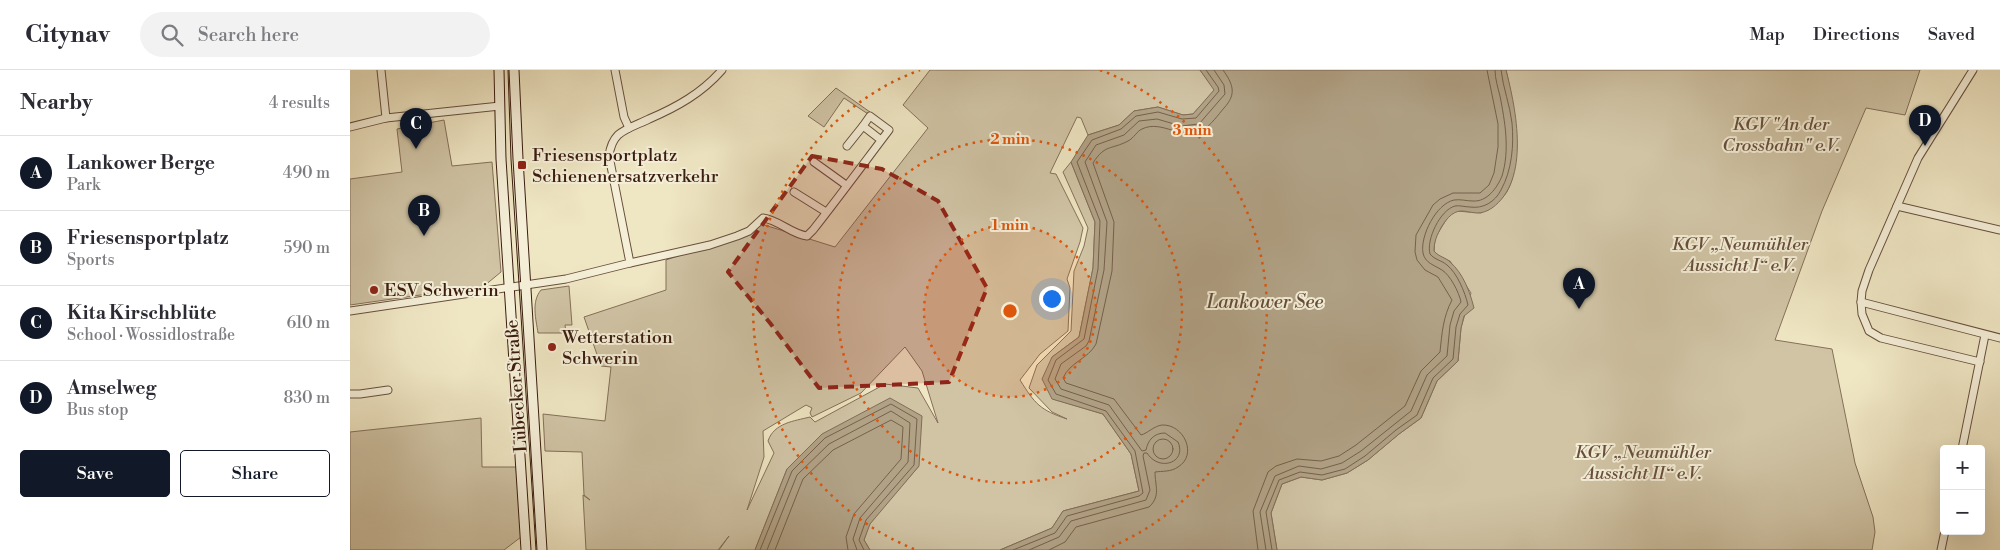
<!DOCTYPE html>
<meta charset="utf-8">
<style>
body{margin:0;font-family:"Libre Bodoni",serif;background:#f2f2f3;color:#2b2b33}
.controls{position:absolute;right:15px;bottom:15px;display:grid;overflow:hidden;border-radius:5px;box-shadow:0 5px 20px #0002}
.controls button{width:45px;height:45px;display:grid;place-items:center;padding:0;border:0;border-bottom:1px solid #e1e1e2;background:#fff;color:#2b2b33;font:25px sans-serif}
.you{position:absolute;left:701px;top:228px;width:18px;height:18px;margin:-12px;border:4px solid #fff;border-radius:50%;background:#1a73e8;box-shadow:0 0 0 8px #1a73e833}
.badge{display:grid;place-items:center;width:32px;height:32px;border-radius:50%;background:#111827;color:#fff;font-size:16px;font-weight:700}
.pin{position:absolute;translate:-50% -41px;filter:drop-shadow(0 1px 2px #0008)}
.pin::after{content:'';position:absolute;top:26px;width:18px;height:15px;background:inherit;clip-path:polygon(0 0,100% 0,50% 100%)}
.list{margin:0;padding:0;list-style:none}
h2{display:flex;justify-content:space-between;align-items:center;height:65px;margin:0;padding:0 20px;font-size:21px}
h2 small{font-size:16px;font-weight:400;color:#7c7c81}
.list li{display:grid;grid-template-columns:32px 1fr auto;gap:15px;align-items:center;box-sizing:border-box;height:75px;padding:0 20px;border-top:1px solid #e1e1e2}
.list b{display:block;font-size:19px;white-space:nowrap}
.list p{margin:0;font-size:16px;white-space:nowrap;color:#7c7c81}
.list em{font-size:16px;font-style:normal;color:#7c7c81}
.actions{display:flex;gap:10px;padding:15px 20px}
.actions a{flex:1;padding:11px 0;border:1px solid #111827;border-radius:5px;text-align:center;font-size:18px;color:#111827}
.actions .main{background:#111827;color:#fff}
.icon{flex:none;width:28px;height:28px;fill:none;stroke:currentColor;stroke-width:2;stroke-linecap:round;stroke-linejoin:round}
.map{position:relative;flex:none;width:1650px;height:480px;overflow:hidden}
header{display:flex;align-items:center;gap:30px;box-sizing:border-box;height:70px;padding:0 25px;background:#fff;border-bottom:1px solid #e1e1e2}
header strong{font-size:24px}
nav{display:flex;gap:28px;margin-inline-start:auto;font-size:18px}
.search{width:350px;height:45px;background:#f2f2f3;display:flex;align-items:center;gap:12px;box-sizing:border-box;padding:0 18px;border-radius:28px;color:#7c7c81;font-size:19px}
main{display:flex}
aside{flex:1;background:#fff}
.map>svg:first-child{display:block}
</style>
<header>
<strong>Citynav</strong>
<div class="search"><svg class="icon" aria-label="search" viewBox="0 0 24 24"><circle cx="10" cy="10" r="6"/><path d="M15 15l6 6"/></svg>Search here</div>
<nav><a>Map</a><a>Directions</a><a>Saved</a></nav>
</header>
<main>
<aside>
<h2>Nearby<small>4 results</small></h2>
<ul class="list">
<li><span class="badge">A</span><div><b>Lankower Berge</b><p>Park</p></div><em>490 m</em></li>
<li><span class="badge">B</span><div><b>Friesensportplatz</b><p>Sports</p></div><em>590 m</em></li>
<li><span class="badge">C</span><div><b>Kita Kirschblüte</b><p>School · Wossidlostraße</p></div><em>610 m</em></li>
<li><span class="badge">D</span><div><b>Amselweg</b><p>Bus stop</p></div><em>830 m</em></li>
</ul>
<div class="actions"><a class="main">Save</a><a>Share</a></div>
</aside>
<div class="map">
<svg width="1650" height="480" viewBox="0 0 1650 480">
<rect width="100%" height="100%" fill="#efe6c3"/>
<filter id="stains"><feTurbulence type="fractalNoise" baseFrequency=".004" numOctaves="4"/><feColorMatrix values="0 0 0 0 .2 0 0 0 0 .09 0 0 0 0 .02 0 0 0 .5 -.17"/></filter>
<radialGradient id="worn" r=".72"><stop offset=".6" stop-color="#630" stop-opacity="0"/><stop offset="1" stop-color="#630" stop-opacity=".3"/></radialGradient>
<g fill="#d0c4a5" stroke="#85705a" fill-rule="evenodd">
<path d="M 580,0 L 850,0 L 865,20 L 843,44 L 833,45 L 808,37 L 784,41 L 769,55 L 738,65 L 731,48 L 727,47 L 700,103 L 706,104 L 733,158 L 730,172 L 717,209 L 720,218 L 718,261 L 690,284 L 670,310 C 685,334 690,340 717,349 L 702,342 L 679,318 L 687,295 L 721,261 L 724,201 L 734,176 L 738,158 L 713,102 L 721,92 L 745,152 L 743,198 L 729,267 L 702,287 L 703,329 L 753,344 L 781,384 L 789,421 L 713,441 L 702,458 L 650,480 L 520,480 L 514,470 L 519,454 L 569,396 L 437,399 L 405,480 L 369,480 L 379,466 L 368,480 L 236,480 L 233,425 L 240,430 L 234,425 L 232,382 L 195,381 L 193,344 L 255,351 L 261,297 L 251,296 L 234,247 L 316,220 L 316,190 L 360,175 L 408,153 L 485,177 L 578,58 L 553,35 ZM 555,277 L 572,301 L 588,353 L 568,318 L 535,314 L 465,352 L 460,347 C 444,351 424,353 418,371 L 424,383 L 397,440 L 414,387 L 413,361 L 456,335 L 462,338 L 460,343 L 462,347 L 511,323 Z"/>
<path d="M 1156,0 L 1570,0 L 1555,45 L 1516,38 L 1472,141 L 1425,270 L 1482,279 L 1505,393 L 1523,447 L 1525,462 L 1522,480 L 927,480 L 921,443 L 932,414 L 951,407 L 972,410 L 997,403 L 1018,390 L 1049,364 L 1071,348 L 1087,311 L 1108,291 L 1111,258 L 1121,223 L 1100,191 L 1088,186 L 1084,181 L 1085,168 L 1099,145 L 1106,141 L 1131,143 C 1138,138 1147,133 1153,127 C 1175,104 1163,29 1156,0 Z"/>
<polygon points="486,18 520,42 518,44 494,28 474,57 458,46"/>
<polygon points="94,50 102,96 142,92 151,202 134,216 0,235 0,109 52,102 47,59"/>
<path d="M 219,216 L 222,255 L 215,255 L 216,263 L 188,263 C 186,249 181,232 191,220 Z"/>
<polygon points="131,348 132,397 170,397 175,464 154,480 0,480 0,362"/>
</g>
<g fill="#b1a286" stroke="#816d57">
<path d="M 850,0 L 1156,0 C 1166,39 1181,110 1142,138 C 1120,153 1111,126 1092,156 C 1087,165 1084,171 1084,181 C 1089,187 1095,187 1100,192 C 1113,203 1120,222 1124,238 L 1114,246 L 1111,258 L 1108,291 L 1087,311 L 1071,348 L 1049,364 L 1018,390 L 997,403 L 972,410 L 951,407 L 932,414 L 921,443 L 927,480 L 650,480 L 702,458 L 713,441 L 789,421 L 781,384 L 753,344 L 702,329 L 692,309 L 702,287 L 729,267 L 743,198 L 745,152 L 721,92 L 738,65 L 769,55 L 784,41 L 808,37 L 833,45 L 843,44 L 864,20 Z"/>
<polygon points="540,328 572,346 569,396 520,454 514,470 520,480 405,480 437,399 472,364"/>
</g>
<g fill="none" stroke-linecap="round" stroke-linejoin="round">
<g stroke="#76604b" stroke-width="1">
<circle cx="813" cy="379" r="10"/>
<polyline points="410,480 442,401 475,368 541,334 567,349 564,395 516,450 509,470 514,480"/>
<polyline points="417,480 447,405 479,374 541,341 560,353 558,392 510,448 503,469 507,480"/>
<polyline points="425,480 453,409 483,380 541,350 553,357 551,389 504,444 496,467 498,480"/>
<polyline points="663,480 705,463 717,446 789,426 793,423 785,381 756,341 706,324 698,310 706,290 734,269 748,199 750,151 727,92 742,70 771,59 786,46 808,42 832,49 846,48 869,21 868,17 856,0"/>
<path d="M 679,480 L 709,467 L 721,451 L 796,430 L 800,420 L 793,386 L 794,383 L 797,383 C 809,402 837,393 828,372 L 815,363 C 804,363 798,370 796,380 L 792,381 L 759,335 L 711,319 L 705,309 L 711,294 L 736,276 L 739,271 L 754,200 L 757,152 L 735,92 L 746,75 L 774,65 L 789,51 L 807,49 L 831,56 L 849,54 L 875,24 L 874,15 L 864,0"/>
<path d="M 699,480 L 715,472 L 726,457 L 799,437 C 811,426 805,416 805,402 C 812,401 821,402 828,397 C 848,385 834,354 812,355 C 804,356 798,363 791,365 L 764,329 L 716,313 L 713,308 C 720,292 738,289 746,274 L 762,201 L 764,152 L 743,93 C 755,74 761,80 778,71 C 784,68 787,61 792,59 C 812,49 833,72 853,60 C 861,55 868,45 874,38 C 887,24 883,14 873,0"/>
<path d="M 908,480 L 903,441 L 918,402 L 926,396 L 947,389 L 971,391 L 989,386 L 1006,375 L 1055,336 L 1071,301 L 1090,282 C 1092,263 1093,247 1102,230 L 1088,207 L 1075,200 L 1067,190 L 1065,182 L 1066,165 L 1083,135 L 1090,129 L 1103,123 L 1130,123 L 1139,115 L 1144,103 L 1148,77 L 1148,54 L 1137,0"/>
<path d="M 916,480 L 910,442 L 925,406 L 949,396 L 971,399 L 992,393 L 1011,381 L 1061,341 L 1077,305 L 1097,286 L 1100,255 L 1104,241 L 1111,232 C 1109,222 1100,205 1092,200 C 1084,195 1075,193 1073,183 C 1070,166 1086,134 1104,130 C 1110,129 1117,131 1123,131 C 1137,132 1147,118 1152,106 C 1160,80 1155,52 1150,26 C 1148,18 1145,9 1145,0"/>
<path d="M 922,480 L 916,442 L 929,410 L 950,402 L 972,405 L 995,399 L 1015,386 L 1046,360 L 1067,345 L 1083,308 L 1103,289 L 1106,257 L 1110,244 L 1118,235 C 1115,222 1107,203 1097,195 C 1091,190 1085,190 1080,184 C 1076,170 1090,140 1105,136 C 1109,135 1115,137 1120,137 C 1133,139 1145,132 1151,120 C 1162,100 1164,75 1162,53 C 1160,35 1153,18 1151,0"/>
</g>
<g stroke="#674f3d" stroke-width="9">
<g id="street">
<polyline points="31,0 36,48"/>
<polyline points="265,0 274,47 279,58"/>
<polyline points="1623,0 1568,88 1519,200 1512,221 1511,232 1512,244 1519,261 1531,268 1630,292"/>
<polyline points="0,57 36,48 150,36"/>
<polyline points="497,76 513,56"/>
<polyline points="464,92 496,115"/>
<polyline points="444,122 476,142"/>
<polyline points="1547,136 1650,160"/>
<path d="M 280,193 L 360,175 L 387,166 L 399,161 L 413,148 C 429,150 441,164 457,166 L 463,160 C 489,127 514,93 539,60 L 520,46 L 513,56 L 531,70"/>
<polyline points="1511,232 1650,268"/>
<path d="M 0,241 L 216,209 L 280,193 L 259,86 C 260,78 262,71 268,65 C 276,58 289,54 299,49 C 327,37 352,23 372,0"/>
<polyline points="0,324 10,324 38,320"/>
<polyline points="1612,379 1635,265"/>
<polyline points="1591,480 1595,461"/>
</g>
</g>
<g stroke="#3a1d10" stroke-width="11">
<g id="secondary">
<polyline points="149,0 151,89 176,480"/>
<polyline points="164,0 168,89 192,480"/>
</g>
</g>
<use href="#street" stroke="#f5efd8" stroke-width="7"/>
<use href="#secondary" stroke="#f5efd8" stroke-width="9"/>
<polyline stroke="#3a1d10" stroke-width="1" points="158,0 161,89 186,480"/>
</g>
<path fill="#8f2418" fill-opacity="0.2" stroke="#8f2418" stroke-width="4" stroke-dasharray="10 6" stroke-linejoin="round" d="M 462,86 L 532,99 L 588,131 L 637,218 L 599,312 L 469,318 L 420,253 L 378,202 Z"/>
<circle cx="660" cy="241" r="86" fill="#df560c" fill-opacity=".12"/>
<g fill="none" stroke="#df560c" stroke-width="2.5" stroke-dasharray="2.5 5">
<circle cx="660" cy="241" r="86"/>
<circle cx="660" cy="241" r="172"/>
<path d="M564 479A257 257 0 0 1 570 0M750 0A257 257 0 0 1 756 479"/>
</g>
<g fill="#8f2418" stroke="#f5efd8" stroke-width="2">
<rect x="167" y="90" width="10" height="10" rx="2.5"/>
<circle cx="24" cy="220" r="5"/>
<circle cx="202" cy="277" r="5"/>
</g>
<g text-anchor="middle" stroke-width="4" stroke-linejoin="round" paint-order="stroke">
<g font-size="18" font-style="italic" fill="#674f3d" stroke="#f5efd8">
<text x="1431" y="60">KGV "An der<tspan x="1431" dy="21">Crossbahn" e.V.</tspan></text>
<text x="1390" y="180">KGV „Neumühler<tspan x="1390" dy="21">Aussicht I“ e.V.</tspan></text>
<text x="1293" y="388">KGV „Neumühler<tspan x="1293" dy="21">Aussicht II“ e.V.</tspan></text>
</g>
<g font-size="18" fill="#3a1d10" stroke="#f5efd8" text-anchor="start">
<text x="182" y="91">Friesensportplatz<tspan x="182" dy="21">Schienenersatzverkehr</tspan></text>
<text x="34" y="226">ESV Schwerin</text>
<text x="212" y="273">Wetterstation<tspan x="212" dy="21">Schwerin</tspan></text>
</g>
<g font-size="18" fill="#3a1d10" stroke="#f5efd8">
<text transform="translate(166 316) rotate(-94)" y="6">Lübecker Straße</text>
</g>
<g font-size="19" font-style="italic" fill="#644c39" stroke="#f5efd8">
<text x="915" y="238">Lankower See</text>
</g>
</g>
<circle cx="660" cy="241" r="8" fill="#df560c" stroke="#f5efd8" stroke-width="2.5"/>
<g font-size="15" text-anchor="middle" font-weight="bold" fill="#df560c" stroke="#f5efd8" stroke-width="4" stroke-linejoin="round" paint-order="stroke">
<text x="842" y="65">3 min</text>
<text x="660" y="74">2 min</text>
<text x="660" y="160">1 min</text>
</g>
<rect width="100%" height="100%" filter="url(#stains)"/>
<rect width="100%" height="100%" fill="url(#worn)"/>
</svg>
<div class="controls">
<button>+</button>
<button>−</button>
</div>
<div class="you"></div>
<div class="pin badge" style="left:1229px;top:239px">A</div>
<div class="pin badge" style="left:74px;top:166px">B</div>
<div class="pin badge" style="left:66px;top:79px">C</div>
<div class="pin badge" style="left:1575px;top:76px">D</div>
</div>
</main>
